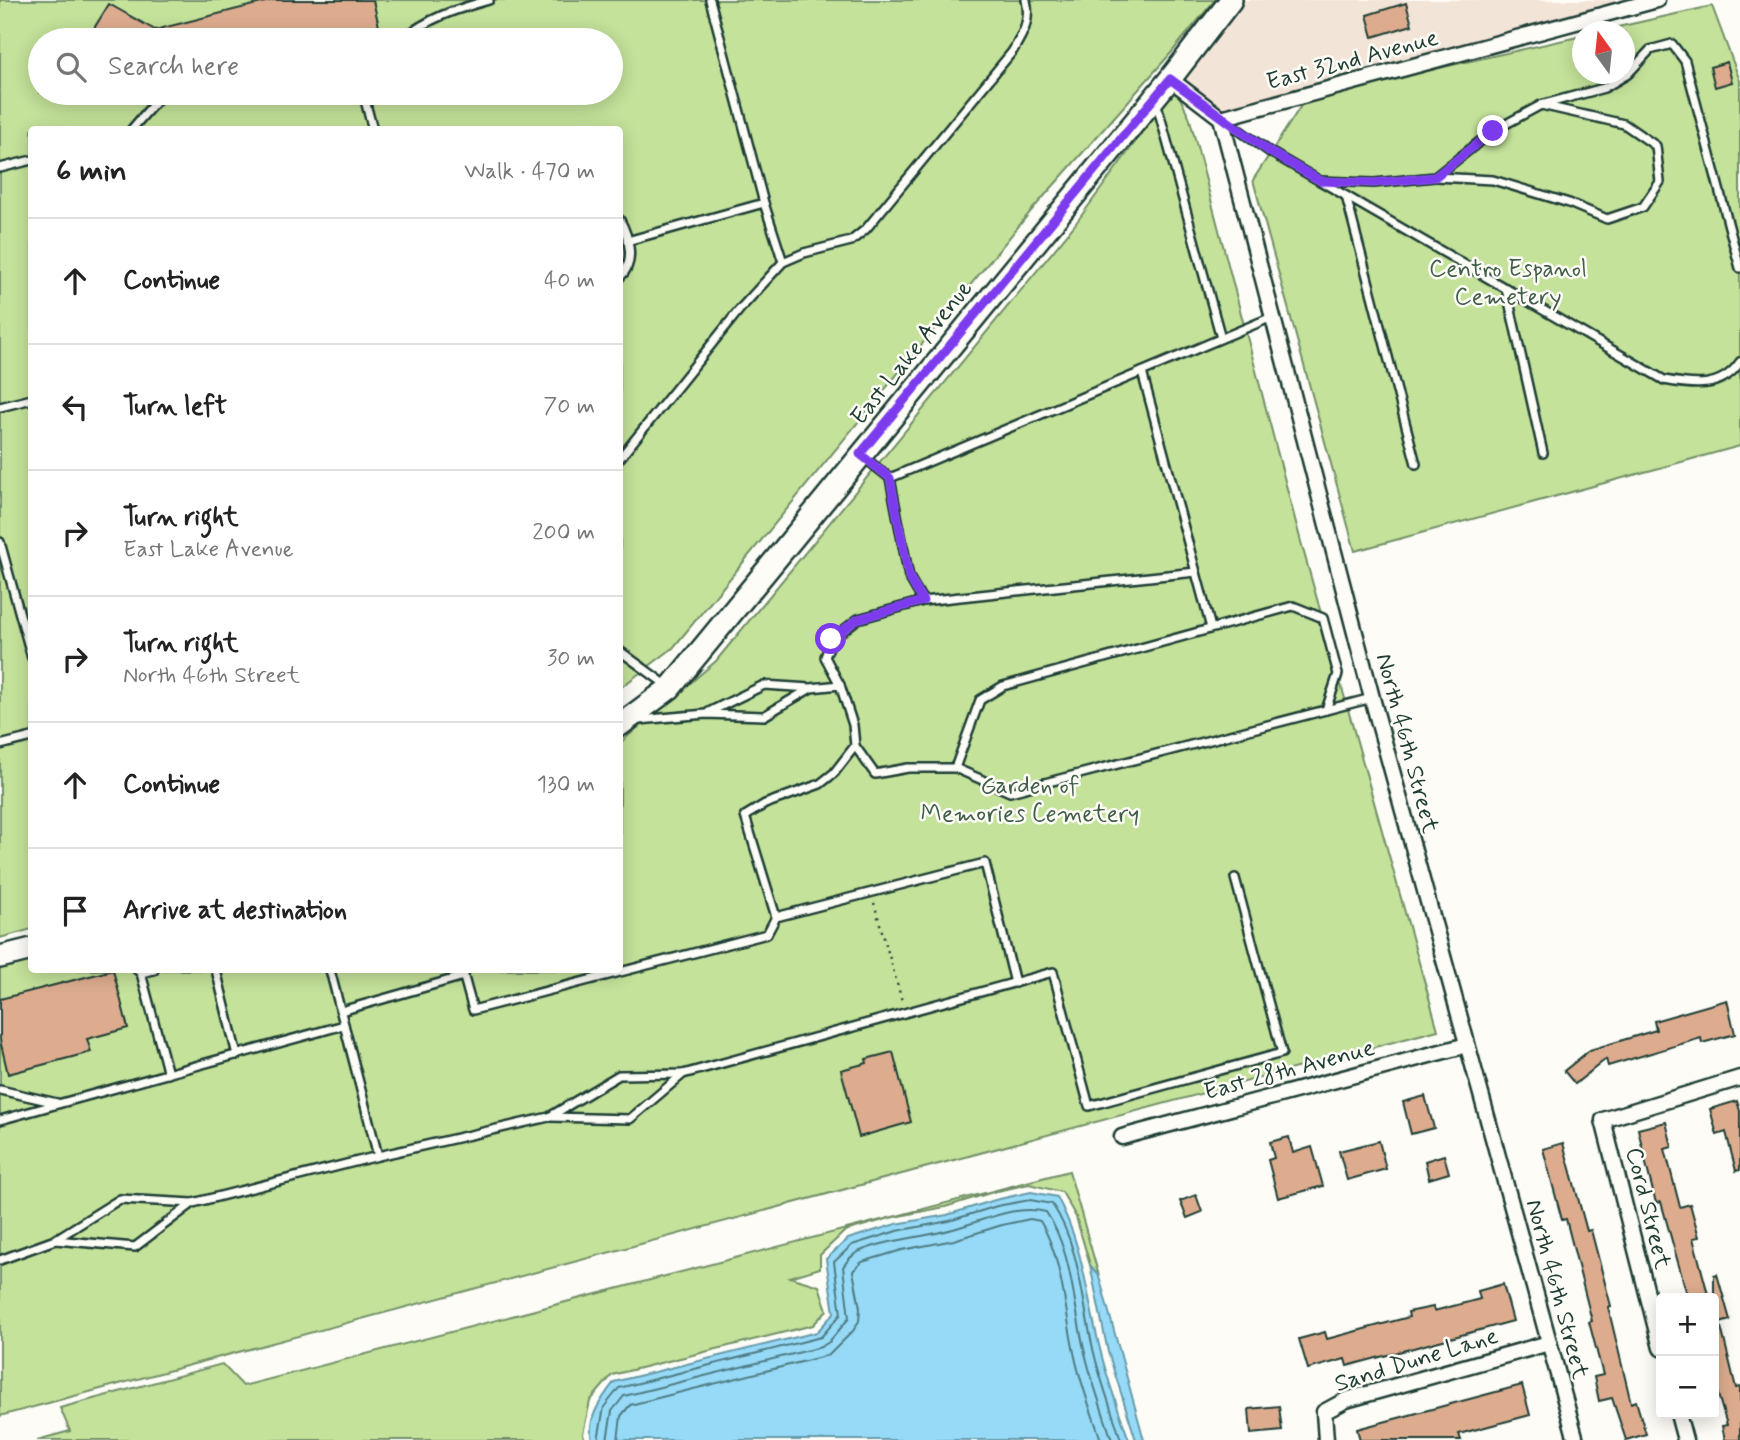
<!DOCTYPE html>
<meta charset="utf-8">
<style>
body{margin:0;font-family:Mynerve,sans-serif;background:#f2f2f2;color:#222}
.controls{position:absolute;right:21px;bottom:21px;display:grid;overflow:hidden;border-radius:7px;box-shadow:0 4px 18px #0003}
.controls button{width:63px;height:63px;display:grid;place-items:center;padding:0;border:0;border-bottom:2px solid #e0e0e0;background:#fff;color:#222;font:35px sans-serif}
.compass{position:absolute;left:1572px;top:21px;width:63px;height:63px;border-radius:50%;background:#fff;box-shadow:0 4px 18px #0003;rotate:345deg}
.stop{position:absolute;width:21px;height:21px;margin:-16px;border:5px solid #7c3aed;border-radius:50%;background:#fff}
.stop.end{background:#7c3aed;border-color:#fff;box-shadow:0 2px 7px #0008}
.list{margin:0;padding:0;list-style:none}
h2{display:flex;justify-content:space-between;align-items:center;height:91px;margin:0;padding:0 28px;font-size:30px}
h2 small{font-size:23px;font-weight:400;color:#767676}
.list li{display:grid;grid-template-columns:46px 1fr auto;gap:21px;align-items:center;box-sizing:border-box;height:126px;padding:0 28px;border-top:2px solid #e0e0e0}
.list b{display:block;font-size:26px;white-space:nowrap}
.list p{margin:0;font-size:23px;white-space:nowrap;color:#767676}
.list em{font-size:23px;font-style:normal;color:#767676}
.icon{flex:none;width:38px;height:38px;fill:none;stroke:currentColor;stroke-width:2;stroke-linecap:round;stroke-linejoin:round}
.map{position:relative;flex:none;width:1740px;height:1440px;overflow:hidden}
.search{position:absolute;background:#fff;box-shadow:0 4px 18px #0003;left:28px;top:28px;width:595px;height:77px;display:flex;align-items:center;gap:18px;box-sizing:border-box;padding:0 24px;border-radius:38px;color:#767676;font-size:26px}
.panel{position:absolute;background:#fff;box-shadow:0 4px 18px #0003;left:28px;top:126px;width:595px;height:847px;border-radius:7px}
.map>svg:first-child{display:block}
</style>
<div class="map">
<svg width="1740" height="1440" viewBox="0 0 1740 1440">
<rect width="100%" height="100%" fill="#fdfcf7"/>
<filter id="ink" filterUnits="userSpaceOnUse"><feTurbulence type="fractalNoise" baseFrequency=".0143" numOctaves="2"/><feDisplacementMap in="SourceGraphic" scale="14" xChannelSelector="R" yChannelSelector="G"/><feConvolveMatrix kernelMatrix="1 2 1 2 8 2 1 2 1" color-interpolation-filters="sRGB"/></filter>
<g filter="url(#ink)">
<polygon fill="#f3e4d8" points="1242,0 1625,0 1222,108 1182,77"/>
<g fill="#c4e29a" stroke="#729067" stroke-width="2" fill-rule="evenodd">
<path d="M 0,0 L 1215,0 L 1171,53 L 1031,211 L 673,648 L 620,688 L 620,130 L 32,130 L 32,929 L 0,938 ZM 40,40 L 611,40 L 611,93 L 40,93 Z"/>
<polygon points="1712,6 1740,81 1740,446 1355,551 1253,180 1306,98 1582,36 1582,74 1624,74 1624,32 1600,31"/>
<polygon points="1175,88 1189,116 1301,542 1438,1030 0,1416 0,969 31,961 32,970 620,970 620,743 716,661 1073,227"/>
<polygon points="1069,1171 1099,1276 1090,1265 1076,1217 1062,1192 1029,1184 993,1192 945,1207 894,1217 845,1231 820,1255 820,1268 790,1277 819,1286 827,1310 813,1325 612,1375 590,1401 583,1434 585,1440 37,1440 70,1431 60,1408 222,1364 243,1386"/>
</g>
<g fill="#96daf8" stroke="#669baa" stroke-width="2">
<path d="M 1031,1192 L 1057,1197 C 1084,1246 1087,1300 1101,1353 C 1108,1382 1119,1411 1129,1440 L 592,1440 C 586,1419 602,1398 614,1382 L 817,1332 L 834,1313 L 826,1259 L 848,1239 L 896,1224 L 947,1215 L 995,1200 Z"/>
<polygon points="1090,1265 1099,1276 1144,1440 1136,1440 1108,1352"/>
</g>
<g fill="none" stroke-linecap="round" stroke-linejoin="round">
<g stroke="#4f7c82" stroke-width="2">
<path d="M 598,1440 L 604,1407 L 619,1388 L 821,1337 L 841,1314 L 834,1262 L 852,1245 L 897,1231 L 949,1221 L 997,1206 L 1030,1200 L 1052,1204 C 1081,1247 1082,1304 1094,1353 C 1101,1382 1112,1411 1121,1440"/>
<path d="M 607,1440 L 612,1411 L 624,1396 L 821,1347 L 829,1342 L 849,1318 L 843,1267 C 847,1261 852,1255 858,1252 C 888,1239 922,1238 953,1229 C 983,1221 1015,1204 1046,1212 C 1074,1253 1073,1310 1086,1357 C 1093,1385 1103,1413 1112,1440"/>
<path d="M 618,1440 L 621,1416 L 630,1405 L 829,1355 L 853,1331 L 859,1321 L 860,1308 L 853,1271 L 862,1262 L 902,1250 L 954,1240 L 1002,1225 L 1030,1219 L 1040,1221 C 1063,1258 1065,1315 1075,1357 C 1081,1385 1092,1413 1101,1440"/>
</g>
</g>
<g fill="#ddac8f" stroke="#1f3d34" stroke-width="2">
<polygon points="273,0 373,0 382,40 310,40 308,32 274,40 110,40 93,30 109,4 155,30"/>
<polygon points="1406,3 1412,25 1373,37 1367,15"/>
<polygon points="1727,62 1732,82 1715,87 1710,67"/>
<polygon points="113,970 128,1028 87,1039 91,1052 8,1074 0,1040 0,999"/>
<polygon points="1727,1000 1735,1034 1702,1043 1701,1038 1608,1066 1606,1059 1575,1084 1564,1071 1590,1050 1656,1030 1654,1021"/>
<polygon points="893,1052 911,1122 859,1137 841,1070 867,1063 866,1059"/>
<polygon points="1425,1096 1434,1128 1411,1134 1403,1102"/>
<polygon points="1737,1101 1740,1111 1740,1170 1736,1171 1726,1132 1717,1135 1710,1109"/>
<polygon points="1666,1122 1672,1147 1665,1149 1680,1207 1690,1204 1699,1237 1693,1238 1709,1298 1688,1298 1661,1202 1656,1203 1647,1168 1638,1129"/>
<polygon points="1289,1137 1293,1153 1312,1147 1323,1186 1278,1198 1268,1160 1274,1158 1270,1142"/>
<polygon points="1379,1141 1386,1169 1347,1180 1339,1151"/>
<polygon points="1563,1143 1587,1231 1591,1230 1611,1306 1608,1307 1631,1403 1636,1401 1646,1434 1626,1440 1612,1398 1599,1401 1594,1377 1603,1375 1589,1322 1592,1321 1566,1219 1562,1220 1543,1149"/>
<polygon points="1444,1155 1449,1173 1429,1179 1425,1161"/>
<polygon points="1196,1195 1202,1212 1187,1218 1180,1201"/>
<polygon points="1717,1274 1730,1320 1720,1323 1736,1388 1740,1387 1740,1440 1725,1440 1722,1426 1727,1425 1714,1381 1714,1275"/>
<polygon points="1503,1284 1513,1321 1347,1366 1345,1359 1308,1369 1299,1339 1325,1332 1327,1339 1409,1317 1408,1312 1433,1307 1434,1311 1480,1299 1478,1291"/>
<polygon points="1522,1385 1530,1415 1459,1434 1461,1440 1360,1440 1357,1429"/>
<polygon points="1279,1406 1282,1431 1251,1434 1249,1409"/>
</g>
<g fill="none" stroke-linecap="round" stroke-linejoin="round">
<g stroke="#1f3d34" stroke-width="12">
<g id="lane">
<polyline points="710,0 764,203 783,262"/>
<path d="M 401,40 C 430,17 454,10 489,0"/>
<polyline points="363,93 373,130"/>
<polyline points="1156,101 1221,338"/>
<path d="M 1222,118 L 1270,152 L 1664,380 C 1692,385 1721,390 1740,362"/>
<polyline points="131,130 163,93"/>
<polyline points="0,168 32,160"/>
<polyline points="1436,177 1493,180 1569,203 1607,219 1643,207 1660,182 1656,146 1624,124 1541,105"/>
<polyline points="1321,181 1374,183 1435,177 1493,131 1541,105 1604,88 1628,74 1650,50 1672,44 1685,61 1740,268"/>
<polyline points="1346,196 1416,464"/>
<path d="M 620,220 C 629,237 636,263 620,277"/>
<polyline points="627,241 764,203"/>
<polyline points="1506,288 1543,453"/>
<polyline points="1142,372 1211,628"/>
<polyline points="0,407 32,399"/>
<polyline points="862,456 890,478 1272,317"/>
<path d="M 620,458 L 740,309 L 783,262 L 804,253 L 851,241 L 866,229 L 1012,52 C 1023,34 1031,21 1026,0"/>
<polyline points="890,478 909,577 923,601 1196,572"/>
<polyline points="0,542 32,658"/>
<polyline points="620,651 669,687"/>
<polyline points="840,685 825,657 832,639 858,619 923,601"/>
<polyline points="709,712 764,685 810,688"/>
<polyline points="639,720 706,714 764,716 811,688 840,685 853,725 855,746 875,774 908,768 955,768 1010,792 1372,698"/>
<polyline points="0,745 32,737"/>
<polyline points="955,768 980,700 1003,686 1293,606 1323,618 1338,674 1326,710"/>
<polyline points="776,917 745,816 765,804 820,784 834,773 855,746"/>
<polyline points="137,970 141,973 168,1074"/>
<polyline points="216,970 237,1055"/>
<polyline points="330,970 378,1156 549,1117 619,1075 683,1074 1053,972 1089,1106 1282,1053 1235,878"/>
<polyline points="462,970 473,1010 767,934 776,917 985,863 1015,983"/>
<polyline points="141,973 154,970"/>
<polyline points="341,1011 464,976"/>
<polyline points="0,1090 57,1103"/>
<polyline points="550,1117 630,1119 683,1074"/>
<polyline points="0,1120 344,1025"/>
<polyline points="56,1239 120,1199 193,1203"/>
<polyline points="0,1260 55,1240 135,1247 193,1203 378,1156"/>
</g>
</g>
<g stroke="#1f3d34" stroke-width="19">
<g id="street">
<polyline points="1170,79 1221,118 1372,698 1576,1440"/>
<polyline points="1221,118 1657,0"/>
<polyline points="1122,1137 1467,1045"/>
<polyline points="1661,1348 1603,1120 1740,1078"/>
<polyline points="1678,1414 1685,1440"/>
<polyline points="1326,1440 1324,1412 1346,1400 1549,1343"/>
</g>
</g>
<g stroke="#1f3d34" stroke-width="26">
<g id="secondary">
<polyline points="620,725 670,688 1170,79 1231,0"/>
<polyline points="0,957 32,949"/>
</g>
</g>
<polyline stroke="#1f3d34" stroke-width="2.5" stroke-dasharray="2 5" stroke-linecap="butt" points="874,903 902,1001"/>
<use href="#lane" stroke="#fdfcf7" stroke-width="7"/>
<use href="#street" stroke="#fdfcf7" stroke-width="14"/>
<use href="#secondary" stroke="#fdfcf7" stroke-width="21"/>
</g>
</g>
<g fill="none" stroke-linecap="round" stroke-linejoin="round" filter="url(#ink)">
<polyline stroke="#7c3aed" stroke-width="9" points="831,639 858,619 923,601 909,577 890,478 860,454 1170,79 1270,152 1321,181 1374,183 1435,177 1493,131"/>
</g>
<g text-anchor="middle" stroke-width="5" stroke-linejoin="round" paint-order="stroke">
<g font-size="24" fill="#1f3d34" stroke="#fdfcf7">
<text transform="translate(1352 59) rotate(-15)" y="8">East 32nd Avenue</text>
<text transform="translate(911 352) rotate(-51)" y="8">East Lake Avenue</text>
<text transform="translate(1408 743) rotate(75)" y="8">North 46th Street</text>
<text transform="translate(1289 1069) rotate(-15)" y="8">East 28th Avenue</text>
<text transform="translate(1649 1208) rotate(76)" y="8">Cord Street</text>
<text transform="translate(1558 1289) rotate(75)" y="8">North 46th Street</text>
<text transform="translate(1416 1359) rotate(-17)" y="8">Sand Dune Lane</text>
</g>
<g font-size="24" fill="#405e48" stroke="#fdfcf7">
<text x="1508" y="276">Centro Espanol<tspan x="1508" dy="28">Cemetery</tspan></text>
<text x="1030" y="793">Garden of<tspan x="1030" dy="28">Memories Cemetery</tspan></text>
</g>
</g>
</svg>
<div class="controls">
<button>+</button>
<button>−</button>
</div>
<svg class="compass" viewBox="-18 -18 36 36"><path d="M0-13l5 13h-10z" fill="#e53935"/><path d="M0 13l5-13h-10z" fill="#767676"/></svg>
<div class="stop" style="left:831px;top:639px"></div>
<div class="stop end" style="left:1493px;top:131px"></div>
<div class="search"><svg class="icon" aria-label="search" viewBox="0 0 24 24"><circle cx="10" cy="10" r="6"/><path d="M15 15l6 6"/></svg>Search here</div>
<section class="panel">
<h2>6 min<small>Walk · 470 m</small></h2>
<ul class="list">
<li><svg class="icon" aria-label="ahead" viewBox="0 0 24 24"><path d="M12 20V5M6 11l6-6 6 6"/></svg><div><b>Continue</b></div><em>40 m</em></li>
<li><svg class="icon" aria-label="left" viewBox="0 0 24 24"><path d="M17 20v-9H6M10 6l-5 5 5 5"/></svg><div><b>Turn left</b></div><em>70 m</em></li>
<li><svg class="icon" aria-label="right" viewBox="0 0 24 24"><path d="M7 20v-9h11M14 6l5 5-5 5"/></svg><div><b>Turn right</b><p>East Lake Avenue</p></div><em>200 m</em></li>
<li><svg class="icon" aria-label="right" viewBox="0 0 24 24"><path d="M7 20v-9h11M14 6l5 5-5 5"/></svg><div><b>Turn right</b><p>North 46th Street</p></div><em>30 m</em></li>
<li><svg class="icon" aria-label="ahead" viewBox="0 0 24 24"><path d="M12 20V5M6 11l6-6 6 6"/></svg><div><b>Continue</b></div><em>130 m</em></li>
<li><svg class="icon" aria-label="arrive" viewBox="0 0 24 24"><path d="M6 21V4h12l-3 4 3 4H6"/></svg><div><b>Arrive at destination</b></div></li>
</ul>
</section>
</div>
